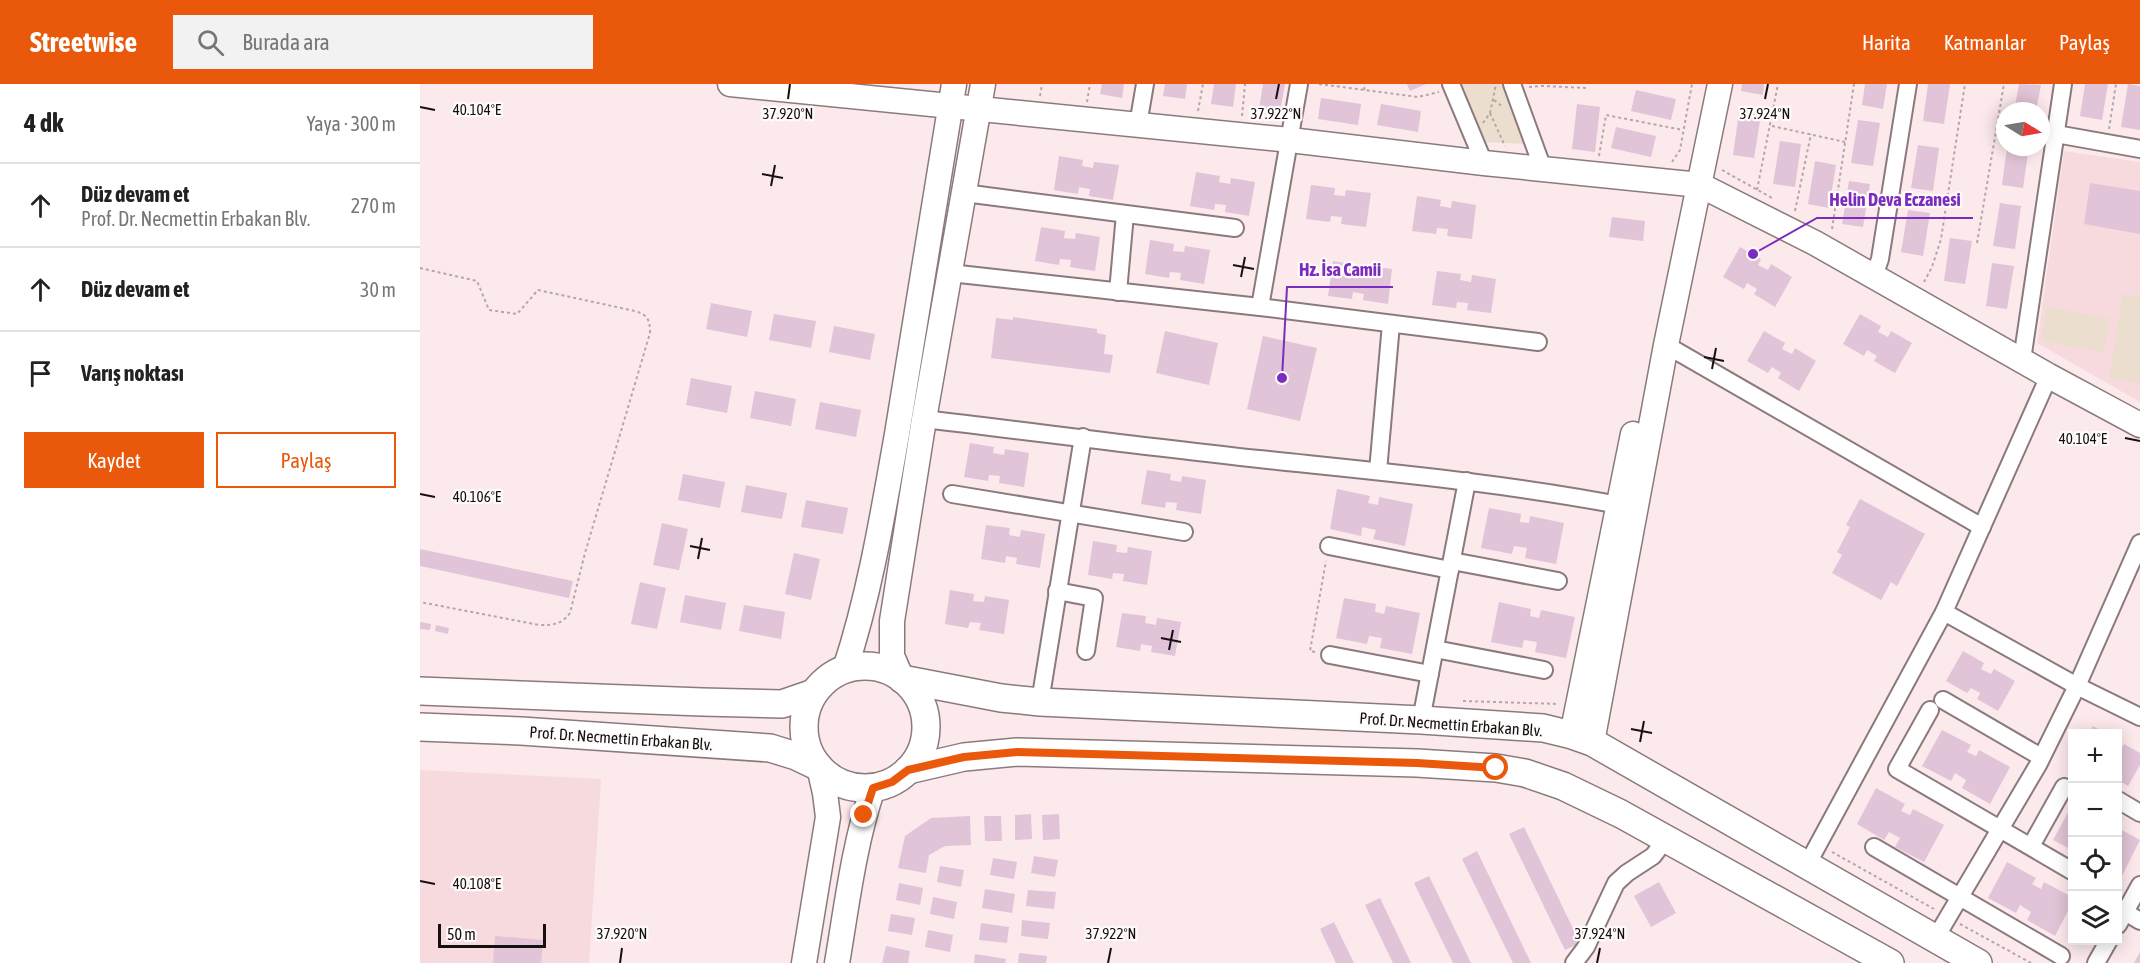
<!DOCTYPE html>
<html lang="tr">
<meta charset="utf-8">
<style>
body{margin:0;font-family:"Asap Condensed",sans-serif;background:#f2f2f2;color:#222}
.controls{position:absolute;right:18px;bottom:18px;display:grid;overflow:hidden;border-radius:0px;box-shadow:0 3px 15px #0003}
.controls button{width:54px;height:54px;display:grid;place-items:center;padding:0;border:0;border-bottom:2px solid #e0e0e0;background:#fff;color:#222;font:30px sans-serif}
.compass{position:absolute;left:1576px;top:18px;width:54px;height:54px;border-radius:50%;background:#fff;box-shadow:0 3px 15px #0003;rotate:101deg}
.scale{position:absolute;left:18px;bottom:15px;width:108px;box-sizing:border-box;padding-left:6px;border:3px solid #150f10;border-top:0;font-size:16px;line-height:21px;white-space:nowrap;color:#150f10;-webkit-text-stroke:4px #fffbfb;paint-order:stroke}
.stop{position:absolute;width:18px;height:18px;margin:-14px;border:4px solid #ea580c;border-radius:50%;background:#fff}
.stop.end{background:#ea580c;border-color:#fff;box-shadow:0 2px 6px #0008}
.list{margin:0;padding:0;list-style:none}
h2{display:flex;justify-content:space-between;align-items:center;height:78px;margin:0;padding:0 24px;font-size:26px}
h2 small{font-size:20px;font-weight:400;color:#767676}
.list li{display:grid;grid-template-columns:39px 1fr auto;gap:18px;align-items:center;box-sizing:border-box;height:84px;padding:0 24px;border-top:2px solid #e0e0e0}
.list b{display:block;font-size:22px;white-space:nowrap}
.list p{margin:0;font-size:20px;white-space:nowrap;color:#767676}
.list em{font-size:20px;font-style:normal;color:#767676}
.actions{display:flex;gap:12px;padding:18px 24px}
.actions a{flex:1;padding:14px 0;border:2px solid #ea580c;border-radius:0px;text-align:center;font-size:21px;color:#ea580c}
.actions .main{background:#ea580c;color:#fff}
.icon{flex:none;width:33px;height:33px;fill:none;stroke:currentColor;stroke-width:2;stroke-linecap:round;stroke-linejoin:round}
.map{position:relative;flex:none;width:1720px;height:879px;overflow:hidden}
header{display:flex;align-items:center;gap:36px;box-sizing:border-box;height:84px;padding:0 30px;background:#ea580c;color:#fff}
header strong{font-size:28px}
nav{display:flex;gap:33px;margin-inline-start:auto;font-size:21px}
.search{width:420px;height:54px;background:#f2f2f2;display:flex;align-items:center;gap:15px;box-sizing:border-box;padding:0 21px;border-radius:0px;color:#767676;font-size:22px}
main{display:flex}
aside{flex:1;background:#fff}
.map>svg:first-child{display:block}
</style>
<header>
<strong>Streetwise</strong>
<div class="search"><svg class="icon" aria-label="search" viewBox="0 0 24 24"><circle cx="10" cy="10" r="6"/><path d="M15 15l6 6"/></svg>Burada ara</div>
<nav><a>Harita</a><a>Katmanlar</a><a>Paylaş</a></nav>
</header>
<main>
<aside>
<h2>4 dk<small>Yaya · 300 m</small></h2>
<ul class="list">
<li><svg class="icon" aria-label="ahead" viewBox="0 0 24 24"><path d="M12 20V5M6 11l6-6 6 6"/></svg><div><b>Düz devam et</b><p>Prof. Dr. Necmettin Erbakan Blv.</p></div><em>270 m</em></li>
<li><svg class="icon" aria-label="ahead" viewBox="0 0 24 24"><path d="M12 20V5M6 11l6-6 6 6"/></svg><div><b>Düz devam et</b></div><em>30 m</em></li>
<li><svg class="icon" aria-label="arrive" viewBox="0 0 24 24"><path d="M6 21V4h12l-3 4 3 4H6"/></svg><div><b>Varış noktası</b></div></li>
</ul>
<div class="actions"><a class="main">Kaydet</a><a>Paylaş</a></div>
</aside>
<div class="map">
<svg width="1720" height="879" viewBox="0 0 1720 879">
<rect width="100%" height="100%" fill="#fce9ec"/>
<g fill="#f6dade">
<polygon points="1644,67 1720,78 1720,318 1617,259"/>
<polygon points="0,686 181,695 169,879 0,879"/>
</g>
<g fill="#ecdecf">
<polygon points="1036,0 1085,0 1108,60 1060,58"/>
<polygon points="1703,210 1720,213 1720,299 1689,294"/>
<polygon points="1627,223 1690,235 1683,268 1621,257"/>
</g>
<g fill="#e1c4d7">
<polygon points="682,0 704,0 702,14 680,10"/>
<polygon points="745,0 767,0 765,15 743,12"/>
<polygon points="794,0 816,0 813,23 791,20"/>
<polygon points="843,0 865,0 860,28 839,25"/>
<polygon points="987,0 1006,0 990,7"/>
<polygon points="1322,0 1344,0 1343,11 1321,7"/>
<polygon points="1445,0 1467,0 1463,25 1442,21"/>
<polygon points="1508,0 1530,0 1524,40 1503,37"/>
<polygon points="1599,0 1621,1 1616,27 1594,27"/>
<polygon points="1665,0 1688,0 1682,36 1660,32"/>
<polygon points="1708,0 1720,2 1720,46 1701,43"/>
<polygon points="1216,6 1256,15 1251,36 1211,27"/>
<polygon points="901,14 941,20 938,41 898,35"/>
<polygon points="961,20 1001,27 998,48 957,41"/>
<polygon points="1157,20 1180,23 1175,68 1152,65"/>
<polygon points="1319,28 1341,31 1334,74 1313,71"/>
<polygon points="1438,36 1460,39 1453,82 1431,79"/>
<polygon points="1196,43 1236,52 1231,73 1191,64"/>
<polygon points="1360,57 1381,60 1375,103 1353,100"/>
<polygon points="1498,61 1519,64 1513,107 1491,104"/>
<polygon points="1587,63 1609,63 1603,104 1582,101"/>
<polygon points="639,72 663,76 662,82 673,84 674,78 699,81 693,116 669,112 670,105 659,103 658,110 634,106"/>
<polygon points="1395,77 1416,81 1409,124 1388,120"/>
<polygon points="776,88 800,92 799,98 810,100 811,94 835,98 829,132 805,128 806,121 795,120 794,126 770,122"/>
<polygon points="1429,97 1450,100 1443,143 1422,140"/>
<polygon points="1670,99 1720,107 1720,150 1664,140"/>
<polygon points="891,101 915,104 914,111 925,112 926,106 951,109 946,143 921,140 922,133 911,132 910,138 886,135"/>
<polygon points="997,112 1021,116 1020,122 1031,124 1032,117 1056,121 1052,155 1027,152 1028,145 1017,144 1016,150 992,147"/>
<polygon points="1580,119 1601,122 1595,165 1573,162"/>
<polygon points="1488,126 1510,129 1503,172 1481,168"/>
<polygon points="1192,133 1225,137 1223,157 1189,153"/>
<polygon points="621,143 645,147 644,154 655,155 656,149 680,153 675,187 650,183 651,176 640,175 639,181 615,177"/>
<polygon points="1530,154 1552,157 1545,200 1524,197"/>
<polygon points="730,156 754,160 753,167 764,168 765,162 790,166 784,200 760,196 761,189 750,188 749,194 725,190"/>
<polygon points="1320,163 1341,175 1338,181 1348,186 1351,180 1372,193 1355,223 1334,210 1337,205 1327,199 1324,205 1303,193"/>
<polygon points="913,177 937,181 936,187 947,189 948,182 972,185 968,220 943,216 944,210 933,208 932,215 908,212"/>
<polygon points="1572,179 1594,182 1587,225 1566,222"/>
<polygon points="1017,187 1041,190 1040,196 1051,198 1052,191 1076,195 1071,229 1047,226 1048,219 1037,218 1036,224 1012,221"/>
<polygon points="291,219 332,227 327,253 286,245"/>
<polygon points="354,230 396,237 391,264 349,256"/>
<polygon points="1440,230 1461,242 1458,248 1468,253 1471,247 1492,259 1475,289 1454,277 1457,272 1447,266 1444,272 1423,260"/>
<polygon points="593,233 677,245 677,249 686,251 684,270 693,271 690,289 571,274 576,234 593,236"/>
<polygon points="414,242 455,250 450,276 409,268"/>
<polygon points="745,247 798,259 789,301 736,289"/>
<polygon points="1344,247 1365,259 1362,265 1372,270 1375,264 1396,277 1379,307 1358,294 1361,289 1352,283 1348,289 1327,277"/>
<polygon points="843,252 897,264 880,337 827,325"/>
<polygon points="271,294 312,302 307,329 266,321"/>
<polygon points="335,307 376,315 371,342 330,334"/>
<polygon points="400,318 441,326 436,353 395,345"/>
<polygon points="550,359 574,363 573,369 584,371 585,365 609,369 604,403 579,399 580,392 569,391 568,397 544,393"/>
<polygon points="727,386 751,390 750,396 761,398 762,392 786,396 781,430 756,426 757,419 746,418 745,424 721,420"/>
<polygon points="263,390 305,398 300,424 258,416"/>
<polygon points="326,401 367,409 362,435 321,428"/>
<polygon points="917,405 950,412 948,419 958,421 959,413 993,420 985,462 953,455 956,446 942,443 941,452 910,445"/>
<polygon points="1440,415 1505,450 1477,502 1471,498 1461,516 1412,489 1422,471 1417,468 1430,443 1426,441"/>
<polygon points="386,416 428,424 423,450 381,443"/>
<polygon points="1069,424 1101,430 1100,438 1109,439 1110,432 1144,439 1136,480 1105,474 1107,464 1094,462 1092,470 1061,464"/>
<polygon points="242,439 268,445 259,486 233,481"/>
<polygon points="566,441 590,444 589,451 600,453 601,446 625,450 620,484 596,480 597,474 586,472 585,479 561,475"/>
<polygon points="673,457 697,461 696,468 707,469 708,463 732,467 727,501 703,497 704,490 693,489 692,495 668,491"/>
<polygon points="0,465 153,497 149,514 0,482"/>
<polygon points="374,469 400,475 391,516 365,510"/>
<polygon points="220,498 246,504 237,545 211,540"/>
<polygon points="530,506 554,510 553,517 564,518 565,512 589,516 584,550 559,546 561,539 550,538 548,544 525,540"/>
<polygon points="265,511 306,519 301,546 260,538"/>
<polygon points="924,514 956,520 955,528 964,530 966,522 1000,529 992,570 960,564 962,554 949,552 947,560 916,554"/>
<polygon points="1079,518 1111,525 1110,532 1119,534 1121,526 1155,533 1146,574 1115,568 1117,558 1104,556 1102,564 1071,558"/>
<polygon points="324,521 365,528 361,555 319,547"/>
<polygon points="702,529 726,532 725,539 736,541 737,534 761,538 755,572 731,568 732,562 721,560 720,567 696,563"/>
<polygon points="0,538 11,540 10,546 0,545"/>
<polygon points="16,541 29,544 28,550 15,547"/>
<polygon points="1543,567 1564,579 1561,585 1571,590 1574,585 1595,597 1578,627 1557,615 1560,609 1551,604 1547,609 1526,597"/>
<polygon points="1673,642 1686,650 1669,650"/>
<polygon points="1522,646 1551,661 1547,668 1556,672 1559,666 1590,683 1570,720 1542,704 1546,696 1535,689 1531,697 1502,682"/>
<polygon points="1704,660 1720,669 1720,681 1708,702 1698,696 1698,664 1701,665"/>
<polygon points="1456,704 1485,720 1481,727 1490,731 1493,725 1524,741 1504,778 1475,763 1480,754 1469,748 1464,756 1437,740"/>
<polygon points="1652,721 1652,766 1633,756"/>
<polygon points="611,730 612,755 595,756 595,731"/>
<polygon points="639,730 640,755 623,756 622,731"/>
<polygon points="550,732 551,761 525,762 509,771 506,789 478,784 485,752 511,734"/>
<polygon points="564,732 581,732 582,757 565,757"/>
<polygon points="1104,743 1160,859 1145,866 1089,750"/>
<polygon points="1698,744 1720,756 1701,794 1698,792"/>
<polygon points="1057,767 1111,879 1093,879 1042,775"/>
<polygon points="614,772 638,776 635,793 611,789"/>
<polygon points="573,774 597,778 594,795 570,791"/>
<polygon points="1587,778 1616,794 1612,800 1621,805 1624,798 1652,813 1652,819 1635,852 1607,836 1611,828 1600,821 1596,829 1568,814"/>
<polygon points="520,782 544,786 541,803 517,798"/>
<polygon points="1009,792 1051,879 1033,879 994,799"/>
<polygon points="1239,798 1256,829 1231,843 1214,812"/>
<polygon points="479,799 503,804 500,821 476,816"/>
<polygon points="565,805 595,810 592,829 562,824"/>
<polygon points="608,806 636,808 634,825 606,822"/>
<polygon points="513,813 537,818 534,835 510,830"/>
<polygon points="960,814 991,879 973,879 945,821"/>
<polygon points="471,830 495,834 492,851 468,847"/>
<polygon points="602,836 630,839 628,855 601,852"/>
<polygon points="914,838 934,879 916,879 900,845"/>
<polygon points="561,839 589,843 587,859 559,856"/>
<polygon points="508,846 533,851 530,868 505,863"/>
<polygon points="75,852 123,856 121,879 73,879"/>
<polygon points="466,862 490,867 488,879 462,879"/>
<polygon points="1720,868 1720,879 1714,879"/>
<polygon points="599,869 627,872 626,879 598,879"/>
<polygon points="555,870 586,875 585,879 554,879"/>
</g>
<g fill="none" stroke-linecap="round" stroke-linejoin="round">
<g stroke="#8b7a7d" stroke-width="20">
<g id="street">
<polyline points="1031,0 1064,79"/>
<polyline points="1092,0 1123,85"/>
<polyline points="718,41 725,0"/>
<polyline points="1636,50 1720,65"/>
<polyline points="544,109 815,144"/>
<polyline points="530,189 840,223 1118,258"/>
<polyline points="1454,192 1460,175 1488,0"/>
<polyline points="698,208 705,130"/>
<polyline points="840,223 879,0"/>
<polyline points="1246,261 1562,443"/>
<polyline points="1602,276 1643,0"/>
<path d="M 504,335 C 615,348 727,363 839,375 C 962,388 1087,399 1209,423"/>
<polyline points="958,387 971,240"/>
<polyline points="532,410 764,448"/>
<polyline points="909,462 1030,486"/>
<polyline points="1032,477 1138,497"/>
<polyline points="637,507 674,514 666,567"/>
<polyline points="1524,528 1657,602 1720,633"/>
<polyline points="1015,565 1124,586"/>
<polyline points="910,571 1010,590"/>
<polyline points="1523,616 1621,673"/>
<polyline points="620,618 663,353"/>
<polyline points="1510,626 1477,685 1652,787"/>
<polyline points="1001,636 1047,397"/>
<polyline points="1698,716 1720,729"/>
<polyline points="1611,762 1644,703"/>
<polyline points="1454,763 1641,872"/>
<polyline points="1387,781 1524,528 1629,292"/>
<polyline points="1705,828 1720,837"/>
<polyline points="1698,841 1720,801"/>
<polyline points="1515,855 1618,681 1657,602 1720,459"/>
<polyline points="1154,879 1166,863 1196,799 1207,789 1233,772 1246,755"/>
<polyline points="1676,879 1689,856"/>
</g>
</g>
<g stroke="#8b7a7d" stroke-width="27">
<g id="secondary">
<polyline points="310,0 870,56 1064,79 1280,101 1395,159 1629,292 1720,341"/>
<path d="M 425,585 C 450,509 463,429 477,350 C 497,234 514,116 534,0"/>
<polyline points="482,595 472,572 472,537 504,335 563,0"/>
<polyline points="1152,651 1213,350"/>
<polyline points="1172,658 1246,261 1300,0"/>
<polyline points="384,879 408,733 405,709 399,683"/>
<path d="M 417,879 C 427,820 434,760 453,704"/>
</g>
</g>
<g stroke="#8b7a7d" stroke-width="30">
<g id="primary">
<circle cx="445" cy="643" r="61"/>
<polyline points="482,595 581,614 620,618 1001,636 1123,644 1152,651 1172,658 1558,879"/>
<polyline points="0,607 282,618 362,620 394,609"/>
<polyline points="0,643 101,647 350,664 376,672 399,683"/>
<polyline points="488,686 544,673 597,668 997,679 1076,684 1105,689 1143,702 1201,730 1470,879"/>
</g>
</g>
<g stroke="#b6a6a9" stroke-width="2" stroke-dasharray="3 3" stroke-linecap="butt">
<polyline points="899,0 998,13 1019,8"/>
<polyline points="1109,3 1122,2 1168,4"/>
<polyline points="944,6 945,0"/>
<polyline points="620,12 622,0"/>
<polyline points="1074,16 1083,23"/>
<polyline points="667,18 670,0"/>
<polyline points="778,27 783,0"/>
<polyline points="1070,29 1085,62"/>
<polyline points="822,32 825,0"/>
<polyline points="1063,39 1070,29 1076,0"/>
<polyline points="1352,42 1425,58"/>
<polyline points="1689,45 1696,0"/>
<polyline points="1179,72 1186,31 1263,46"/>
<polyline points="1252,78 1260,66 1272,0"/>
<polyline points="1302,86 1352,114"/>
<polyline points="1337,106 1358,0"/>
<polyline points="1375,127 1391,50"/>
<polyline points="1412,145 1434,0"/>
<polyline points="1557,159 1584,0"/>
<path d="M 0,184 L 57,197 L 69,226 L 97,230 L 118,206 L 215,227 C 228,231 230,236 230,249 L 165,469 L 150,529 C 141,541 133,541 119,541 L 0,518"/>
<polyline points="1504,198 1512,183 1521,155 1545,0"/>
<polyline points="895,568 890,567 906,477"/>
<polyline points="1043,617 1139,620"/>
<polyline points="1412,768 1514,825"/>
<polyline points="1540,840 1611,879"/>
</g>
<use href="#street" stroke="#fff" stroke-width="16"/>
<use href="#secondary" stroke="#fff" stroke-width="24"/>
<use href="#primary" stroke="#fff" stroke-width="27"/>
</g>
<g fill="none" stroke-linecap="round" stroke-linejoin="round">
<polyline stroke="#ea580c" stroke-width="8" points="444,731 453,704 472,698 488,686 544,673 597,668 997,679 1076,684"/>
</g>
<path fill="none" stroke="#150f10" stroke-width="2" d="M 368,15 L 370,0M 856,15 L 859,0M 1345,15 L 1348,0M 0,23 L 15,26M 342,90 L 363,94M 351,102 L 355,81M 813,181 L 834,185M 821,193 L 825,173M 1284,273 L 1304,277M 1292,285 L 1296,264M 1705,354 L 1720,357M 0,410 L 15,413M 270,462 L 290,466M 278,475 L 282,454M 741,554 L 761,558M 749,566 L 753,546M 1211,645 L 1232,649M 1220,658 L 1224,637M 0,797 L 15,800M 200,879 L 202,864M 688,879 L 691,864M 1177,879 L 1180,864"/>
<g text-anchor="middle" stroke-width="4.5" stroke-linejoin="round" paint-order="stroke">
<g font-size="16" fill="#150f10" stroke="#fffbfb">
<text transform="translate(1031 640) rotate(4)" y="6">Prof. Dr. Necmettin Erbakan Blv.</text>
<text transform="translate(201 654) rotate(4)" y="6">Prof. Dr. Necmettin Erbakan Blv.</text>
</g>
</g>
<g font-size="15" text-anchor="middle" fill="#150f10" stroke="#fffbfb" stroke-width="4.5" stroke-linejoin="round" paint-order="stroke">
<text x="57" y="31">40.104°E</text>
<text x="368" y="35">37.920°N</text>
<text x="856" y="35">37.922°N</text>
<text x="1345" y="35">37.924°N</text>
<text x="1663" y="360">40.104°E</text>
<text x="57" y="418">40.106°E</text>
<text x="57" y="805">40.108°E</text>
<text x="202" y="855">37.920°N</text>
<text x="691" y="855">37.922°N</text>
<text x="1180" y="855">37.924°N</text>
</g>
<path fill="none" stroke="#7b2cbf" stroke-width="2" d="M1333 170L1397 134H1553M862 294L867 203H973"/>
<g fill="#7b2cbf" stroke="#fffbfb" stroke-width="2">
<circle cx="1333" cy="170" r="6"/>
<circle cx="862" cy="294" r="6"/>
</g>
<g font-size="18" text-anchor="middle" font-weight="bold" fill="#7b2cbf" stroke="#fffbfb" stroke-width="4.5" stroke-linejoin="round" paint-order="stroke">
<text x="1475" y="122">Helin Deva Eczanesi</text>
<text x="920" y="192">Hz. İsa Camii</text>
</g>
</svg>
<div class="controls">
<button>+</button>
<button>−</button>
<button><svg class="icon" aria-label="locate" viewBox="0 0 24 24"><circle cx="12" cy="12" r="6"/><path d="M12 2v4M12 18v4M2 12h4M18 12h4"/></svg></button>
<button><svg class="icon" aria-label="layers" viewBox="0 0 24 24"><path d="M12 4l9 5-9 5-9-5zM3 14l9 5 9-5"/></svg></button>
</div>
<svg class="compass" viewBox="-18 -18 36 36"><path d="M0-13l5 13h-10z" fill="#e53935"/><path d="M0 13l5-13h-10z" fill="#767676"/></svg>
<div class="scale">50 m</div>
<div class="stop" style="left:1076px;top:684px"></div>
<div class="stop end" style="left:444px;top:731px"></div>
</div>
</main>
